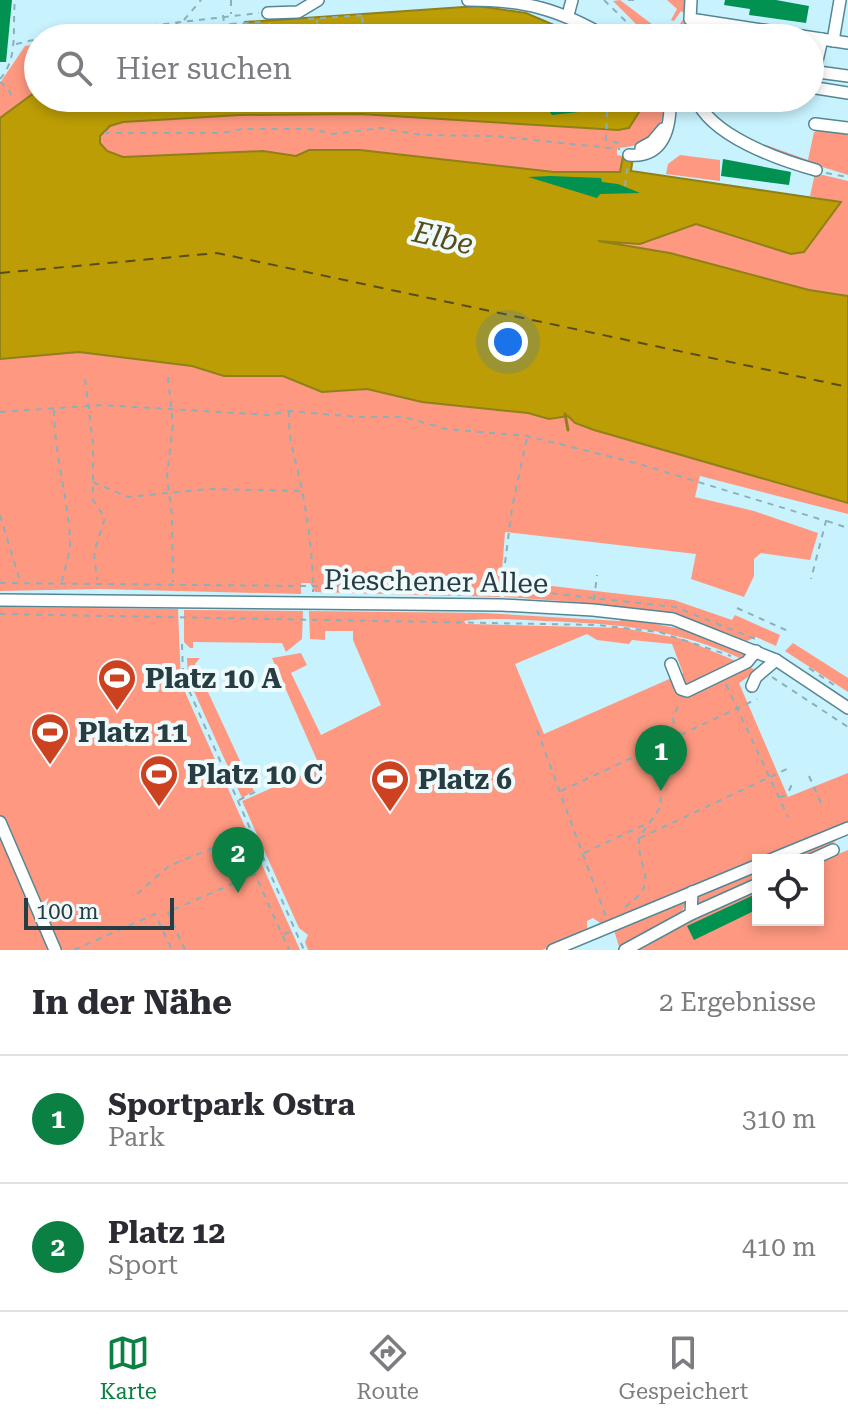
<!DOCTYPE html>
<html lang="de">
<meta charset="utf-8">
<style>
body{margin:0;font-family:"Roboto Serif",serif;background:#f7f7f7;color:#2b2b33}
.controls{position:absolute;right:24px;bottom:24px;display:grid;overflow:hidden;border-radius:0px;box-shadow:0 4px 12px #0003}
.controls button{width:72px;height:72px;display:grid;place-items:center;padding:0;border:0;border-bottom:2px solid #e1e1e2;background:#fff;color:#2b2b33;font:40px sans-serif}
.scale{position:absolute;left:24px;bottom:20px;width:150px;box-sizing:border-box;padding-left:8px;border:4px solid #273d42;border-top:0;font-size:22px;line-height:28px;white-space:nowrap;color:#273d42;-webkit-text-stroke:6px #effafc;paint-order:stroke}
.you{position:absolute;left:508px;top:342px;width:28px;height:28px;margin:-20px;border:6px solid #fff;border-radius:50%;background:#1a73e8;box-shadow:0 0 0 12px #1a73e833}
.badge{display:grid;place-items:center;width:52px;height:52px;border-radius:50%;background:#0b8043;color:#fff;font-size:26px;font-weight:700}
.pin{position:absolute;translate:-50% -66px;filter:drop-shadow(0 2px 4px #0008)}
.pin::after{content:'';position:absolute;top:42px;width:28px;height:24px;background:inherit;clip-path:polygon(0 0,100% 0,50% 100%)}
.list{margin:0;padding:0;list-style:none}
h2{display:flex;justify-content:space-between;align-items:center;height:104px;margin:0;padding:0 32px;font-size:34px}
h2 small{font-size:26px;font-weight:400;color:#7c7c81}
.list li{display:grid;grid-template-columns:52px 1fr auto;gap:24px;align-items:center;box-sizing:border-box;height:128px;padding:0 32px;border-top:2px solid #e1e1e2}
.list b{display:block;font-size:30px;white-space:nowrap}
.list p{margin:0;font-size:26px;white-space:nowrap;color:#7c7c81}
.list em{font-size:26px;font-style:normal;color:#7c7c81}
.icon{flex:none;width:44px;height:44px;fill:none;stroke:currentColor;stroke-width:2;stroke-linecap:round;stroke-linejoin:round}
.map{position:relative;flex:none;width:848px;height:950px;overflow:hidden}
.search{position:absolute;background:#fff;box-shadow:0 4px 12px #0003;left:24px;right:24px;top:24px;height:88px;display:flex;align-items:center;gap:20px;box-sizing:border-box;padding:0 28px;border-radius:44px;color:#7c7c81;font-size:30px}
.sheet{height:360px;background:#fff}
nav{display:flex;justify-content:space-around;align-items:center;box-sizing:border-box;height:112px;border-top:2px solid #e1e1e2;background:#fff;font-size:22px;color:#7c7c81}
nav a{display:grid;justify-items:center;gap:4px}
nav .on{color:#0b8043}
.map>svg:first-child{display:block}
</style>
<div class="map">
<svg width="848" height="950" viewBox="0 0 848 950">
<rect width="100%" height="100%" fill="#c8f3fe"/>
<g fill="#fe9880" fill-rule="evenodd">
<polygon points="620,0 661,31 665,27 674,33 686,15 681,11 674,21 671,20 677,9 667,0 689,0 684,38 650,38 613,1"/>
<polygon points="38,44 38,90 0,118 0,83 25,46"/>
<path d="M 642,98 L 666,98 C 663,131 651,146 617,148 L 617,155 L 622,156 L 620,172 L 554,172 L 356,150 L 310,150 L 296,156 L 263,151 L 123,157 L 107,151 L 100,143 L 100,136 L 110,126 L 123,122 L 240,115 L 360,114 L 618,130 L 641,109 Z"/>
<polygon points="825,128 848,131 848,175 762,148 766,145 808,160 814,132"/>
<polygon points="680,155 720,160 720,181 666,174 668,164"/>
<polygon points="815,173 848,181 848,296 809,290 670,253 598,241 640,244 696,224 791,254 840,202 810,196"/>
<polygon points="79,352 192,366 224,376 283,376 331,392 367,389 422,402 528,413 550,419 568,416 575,423 594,430 848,503 848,514 700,476 695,497 754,511 818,533 810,560 761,553 754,559 754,576 744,597 691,579 696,554 505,532 500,597 315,592 310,583 301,583 301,594 99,589 0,591 0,359"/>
<path d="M 507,581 L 674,600 L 732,620 L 735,615 L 780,635 L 776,646 L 756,637 L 747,641 C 663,607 593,603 504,597 Z"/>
<polygon points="0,607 178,609 181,683 300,950 0,950"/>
<polygon points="184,610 303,611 302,639 286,652 282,643 193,642 193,648 190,648 184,642"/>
<path d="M 309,611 L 484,613 L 619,621 L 625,618 L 686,630 L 747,653 L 744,660 C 675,628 619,624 545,621 C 518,620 490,617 464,621 L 466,624 L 623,628 L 683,639 L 748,666 L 757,671 L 739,683 L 788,797 L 848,773 L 848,824 L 603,925 L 593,918 L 587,921 L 587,931 L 542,950 L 308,950 L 305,942 L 308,935 L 299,928 L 242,801 L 320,767 L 272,658 L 301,653 L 307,665 L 291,673 L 321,735 L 381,705 L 353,640 L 353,631 L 325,631 L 325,640 L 310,639 ZM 587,634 L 597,640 L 629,644 L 632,640 L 672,644 L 683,673 L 544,734 L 515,664 Z"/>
<polygon points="793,643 848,678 848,692 785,651"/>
<polygon points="187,658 200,658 195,664 254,791 242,798 188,678"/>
<polygon points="840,837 831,845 836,855 848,850 848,950 620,950 614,930 687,900 680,916 694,907 700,894 758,870 758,920 818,920 818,860 783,860"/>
</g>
<g fill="#bc9d05" stroke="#8f8017" stroke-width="2">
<polygon points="478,6 526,13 584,38 240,38 245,22"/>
<polygon points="38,90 38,98 642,98 641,109 629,128 618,130 360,114 240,115 123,122 110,126 100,136 100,143 107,151 123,157 263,151 296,156 309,150 360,150 554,172 620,172 623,156 633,157 631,171 841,202 804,252 791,254 696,224 640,244 598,241 670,253 809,290 848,296 848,503 594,430 575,423 568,416 549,419 528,413 422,402 367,389 322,392 283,376 224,376 192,366 79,352 0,359 0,118"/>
</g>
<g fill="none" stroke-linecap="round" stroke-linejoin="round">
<polyline stroke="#8f8017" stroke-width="3" points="565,414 568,430"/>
<polyline stroke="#594c1b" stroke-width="2" stroke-dasharray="10 8" stroke-linecap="butt" points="0,273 217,253 848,387"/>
</g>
<g fill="#019151">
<polygon points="0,0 12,0 6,62 0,62"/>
<polygon points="725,0 776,0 809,6 806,23 749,15 750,9 724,5"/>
<polygon points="571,98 605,100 623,107 552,115 549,111 522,110 509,104"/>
<polygon points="723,159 791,172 789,185 721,176"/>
<polygon points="550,176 601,178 602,182 618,184 640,193 600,194 597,198 528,177"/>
<polygon points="758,893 758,909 694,940 687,926"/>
</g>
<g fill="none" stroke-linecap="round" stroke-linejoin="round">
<g stroke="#548793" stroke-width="14">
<g id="minor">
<path d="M 468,0 C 525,0 559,9 608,38"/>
<polyline points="691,0 690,19 848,43"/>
<polyline points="268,13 298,12 318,0"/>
<polyline points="568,15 572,0"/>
<polyline points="698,38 701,21"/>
<polyline points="822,39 816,65 818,72 848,76"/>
<polyline points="833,41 840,0"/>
<polyline points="810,87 848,93"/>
<path d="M 696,98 C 710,136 780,160 816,170"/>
<polyline points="763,98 793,98"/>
<polyline points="815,124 848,128"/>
<polyline points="641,148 652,142 663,129"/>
<path d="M 629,155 C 664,158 671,128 670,98"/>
<polyline points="0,600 502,605 593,610 673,619 776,660 848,708"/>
<polyline points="671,664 681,689 687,691 747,662 756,651"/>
<polyline points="752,686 756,677 776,660"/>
<polyline points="0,822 55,950"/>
<polyline points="770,860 848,828"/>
<polyline points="811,860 833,850"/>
<polyline points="691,914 758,884"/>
<polyline points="553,950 758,865"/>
<polyline points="625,950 691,914 692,892"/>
</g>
</g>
<g stroke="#8cafb8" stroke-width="2" stroke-dasharray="6 6" stroke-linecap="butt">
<polyline points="231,0 231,14"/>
<polyline points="604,0 643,38"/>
<polyline points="628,0 635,0"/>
<polyline points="223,15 225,30 229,24 261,22"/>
<polyline points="362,17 364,38"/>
<polyline points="308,19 366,15"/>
<polyline points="184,20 201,0"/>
<polyline points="317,20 318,38"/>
<polyline points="177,22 179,31"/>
<polyline points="269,23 271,38"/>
<polyline points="229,24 243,30"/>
<polyline points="354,29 362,28"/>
<polyline points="364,30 377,29"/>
<polyline points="44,38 259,13"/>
<polyline points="201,38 201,35 224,31"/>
<polyline points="313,38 327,37"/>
<polyline points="16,44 38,39"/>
<path d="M 0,79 C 19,58 12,27 15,0"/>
<polyline points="0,82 8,88 12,97"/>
<polyline points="607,111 606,140 625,144"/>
<polyline points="104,133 222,133 242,129 310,129 333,134 381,128 421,135 495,136 620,149"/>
<polyline points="826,173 848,177"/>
<polyline points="625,186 628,164"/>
<polyline points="168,377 173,425 167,476 172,516 173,582"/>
<polyline points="85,379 93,443 93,500 105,518 94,552 97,580"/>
<path d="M 54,410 C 54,452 67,494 70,537 C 71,551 65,567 62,581"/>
<path d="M 289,411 C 288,442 295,456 301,485 C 308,520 313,556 313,592"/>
<polyline points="0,412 102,405 269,415 289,411 358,417 404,417 446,429 527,436 636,463 826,521 811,579"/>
<polyline points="93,482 128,497 208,489 302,491"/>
<polyline points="0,515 20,581"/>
<polyline points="827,521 848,528"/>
<polyline points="505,563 512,508 527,438"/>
<polyline points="0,583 503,588 675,607 758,640"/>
<polyline points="594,600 597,575"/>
<polyline points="737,608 788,631"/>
<polyline points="0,614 597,625 659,632 731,656"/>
<polyline points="182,644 183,677 304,950"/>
<polyline points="809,668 837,687"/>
<polyline points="772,677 848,727"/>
<polyline points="726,684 788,817"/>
<polyline points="537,730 606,917"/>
<polyline points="809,776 821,803"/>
<polyline points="561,791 757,699"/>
<polyline points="780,797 787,795 793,782"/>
<polyline points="239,800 257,791 261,781"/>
<polyline points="640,838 787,769"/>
<polyline points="584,853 644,825"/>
<polyline points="137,894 169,866 251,832"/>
<path d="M 625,907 C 662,881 637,872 639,838 L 661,806 L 659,770 L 676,744 L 673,717 L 681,701"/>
<polyline points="284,934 295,930"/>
<polyline points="74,950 155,914 172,950"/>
<polyline points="185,950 168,912 255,874 289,950"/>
</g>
<use href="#minor" stroke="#fff" stroke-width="11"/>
</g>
<defs>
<g id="stadium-pin" transform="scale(2)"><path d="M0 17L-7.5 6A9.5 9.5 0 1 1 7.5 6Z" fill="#cc4221" stroke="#effafc"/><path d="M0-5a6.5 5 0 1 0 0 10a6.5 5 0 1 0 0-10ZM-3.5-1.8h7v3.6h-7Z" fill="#fff"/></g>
</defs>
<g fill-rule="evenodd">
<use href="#stadium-pin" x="117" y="678"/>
<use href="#stadium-pin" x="50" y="732"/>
<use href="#stadium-pin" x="159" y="774"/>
<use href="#stadium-pin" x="390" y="779"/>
</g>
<g text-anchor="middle" stroke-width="8" stroke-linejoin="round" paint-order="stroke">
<g font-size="28" fill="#273d42" stroke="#effafc">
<text transform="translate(436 581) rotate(1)" y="10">Pieschener Allee</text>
</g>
<g font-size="28" font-weight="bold" fill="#273d42" stroke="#effafc" text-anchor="start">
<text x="145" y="688">Platz 10 A</text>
<text x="78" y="742">Platz 11</text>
<text x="187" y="784">Platz 10 C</text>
<text x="418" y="789">Platz 6</text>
</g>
<g font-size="30" font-style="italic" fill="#594c1b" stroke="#effafc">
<text transform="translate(443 238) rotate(13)" y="10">Elbe</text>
</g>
</g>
</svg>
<div class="controls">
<button><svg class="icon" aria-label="locate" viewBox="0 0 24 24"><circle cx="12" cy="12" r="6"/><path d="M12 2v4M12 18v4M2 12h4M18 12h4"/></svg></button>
</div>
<div class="scale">100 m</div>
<div class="you"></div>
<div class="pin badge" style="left:661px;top:791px">1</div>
<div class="pin badge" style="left:238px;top:893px">2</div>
<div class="search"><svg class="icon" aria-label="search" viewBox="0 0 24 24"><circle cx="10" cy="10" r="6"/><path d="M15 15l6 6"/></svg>Hier suchen</div>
</div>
<section class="sheet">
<h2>In der Nähe<small>2 Ergebnisse</small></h2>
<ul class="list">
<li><span class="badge">1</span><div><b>Sportpark Ostra</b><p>Park</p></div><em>310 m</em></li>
<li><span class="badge">2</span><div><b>Platz 12</b><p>Sport</p></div><em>410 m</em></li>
</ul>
</section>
<nav>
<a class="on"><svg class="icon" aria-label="map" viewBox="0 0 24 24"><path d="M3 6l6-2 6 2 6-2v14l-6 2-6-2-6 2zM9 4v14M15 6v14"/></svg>Karte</a>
<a><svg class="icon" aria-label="directions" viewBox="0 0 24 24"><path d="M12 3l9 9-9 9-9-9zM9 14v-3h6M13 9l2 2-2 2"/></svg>Route</a>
<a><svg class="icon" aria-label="saved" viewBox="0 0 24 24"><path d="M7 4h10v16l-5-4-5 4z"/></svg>Gespeichert</a>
</nav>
